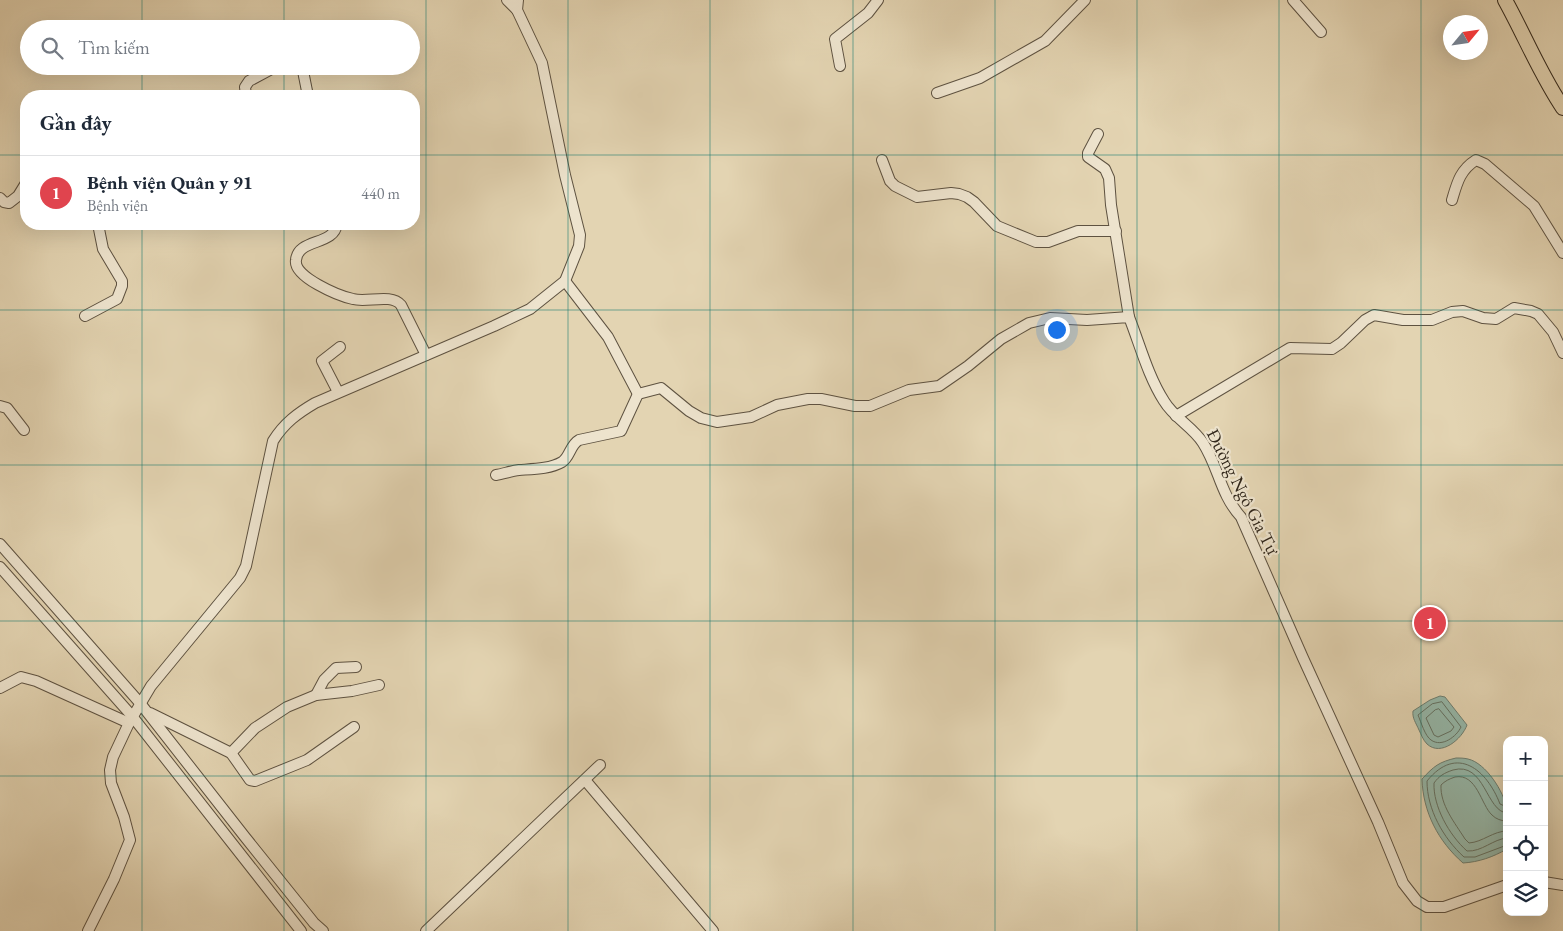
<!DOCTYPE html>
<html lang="vi">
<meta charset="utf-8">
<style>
body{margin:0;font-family:"EB Garamond",serif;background:#f6f6f7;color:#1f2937}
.controls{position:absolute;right:15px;bottom:15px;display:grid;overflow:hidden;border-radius:10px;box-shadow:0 5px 20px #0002}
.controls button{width:45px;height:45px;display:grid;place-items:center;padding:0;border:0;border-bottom:1px solid #e0e1e3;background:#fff;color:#1f2937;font:25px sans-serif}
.compass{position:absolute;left:1443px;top:15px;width:45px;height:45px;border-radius:50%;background:#fff;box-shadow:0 5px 20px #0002;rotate:61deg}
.you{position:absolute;left:1056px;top:329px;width:18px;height:18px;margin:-12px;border:4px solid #fff;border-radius:50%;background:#1a73e8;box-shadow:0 0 0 8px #1a73e833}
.badge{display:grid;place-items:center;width:32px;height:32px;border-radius:50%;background:#8f2418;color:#fff;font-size:16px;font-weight:700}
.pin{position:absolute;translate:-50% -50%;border:2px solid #fff;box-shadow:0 1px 5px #0006}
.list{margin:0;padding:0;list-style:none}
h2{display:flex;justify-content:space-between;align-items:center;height:65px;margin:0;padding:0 20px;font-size:21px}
h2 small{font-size:16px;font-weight:400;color:#747a83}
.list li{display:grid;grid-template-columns:32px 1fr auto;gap:15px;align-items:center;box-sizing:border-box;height:75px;padding:0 20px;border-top:1px solid #e0e1e3}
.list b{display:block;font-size:19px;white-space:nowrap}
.list p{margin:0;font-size:16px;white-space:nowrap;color:#747a83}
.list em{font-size:16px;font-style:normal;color:#747a83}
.icon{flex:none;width:28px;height:28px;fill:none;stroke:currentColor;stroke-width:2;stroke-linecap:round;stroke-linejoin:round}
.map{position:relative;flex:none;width:1563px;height:931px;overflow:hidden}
.search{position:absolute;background:#fff;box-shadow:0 5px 20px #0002;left:20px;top:20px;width:400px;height:55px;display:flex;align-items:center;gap:12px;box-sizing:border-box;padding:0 18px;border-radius:28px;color:#747a83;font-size:19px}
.panel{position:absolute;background:#fff;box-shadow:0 5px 20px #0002;left:20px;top:90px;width:400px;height:140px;border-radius:20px}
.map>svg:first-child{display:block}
</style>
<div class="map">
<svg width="1563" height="931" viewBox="0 0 1563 931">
<rect width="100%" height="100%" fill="#e3d4b2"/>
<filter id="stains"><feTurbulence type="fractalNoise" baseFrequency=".004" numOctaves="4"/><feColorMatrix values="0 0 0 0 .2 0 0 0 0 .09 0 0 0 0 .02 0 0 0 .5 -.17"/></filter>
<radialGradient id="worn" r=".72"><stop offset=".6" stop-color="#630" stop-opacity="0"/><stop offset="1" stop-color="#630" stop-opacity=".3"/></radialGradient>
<g fill="#95b8aa" stroke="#6d7e71">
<path d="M 1440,696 L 1445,697 L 1467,725 C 1462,739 1441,757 1427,744 C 1423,740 1421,734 1419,730 C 1416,723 1412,718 1413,711 L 1430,700 Z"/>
<path d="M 1456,758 C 1460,758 1464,758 1468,759 C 1486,763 1504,792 1507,809 C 1509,822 1507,836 1507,849 C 1493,857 1479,862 1463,863 C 1438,841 1423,812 1422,779 C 1434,766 1439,762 1456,758 Z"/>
</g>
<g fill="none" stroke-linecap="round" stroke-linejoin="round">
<g stroke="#637062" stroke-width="1">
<path d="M 1442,702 L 1461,727 C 1457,736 1442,748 1431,740 C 1425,736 1421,722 1418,715 L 1432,704 Z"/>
<polygon points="1439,709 1454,727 1451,731 1438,737 1434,735 1426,718 1435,710"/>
<path d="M 1507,807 L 1500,804 C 1487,770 1457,744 1427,781 C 1427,809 1443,838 1464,857 L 1475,857 L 1507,845"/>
<path d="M 1507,813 C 1486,812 1485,761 1453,770 C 1444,773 1439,776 1434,783 C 1433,806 1449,835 1467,851 C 1482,852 1493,839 1507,838"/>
<path d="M 1507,821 C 1501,821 1496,819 1492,815 C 1481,805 1477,773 1455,777 C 1449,779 1445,781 1441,785 C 1440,805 1455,823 1465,839 L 1469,843 C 1483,842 1493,831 1507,831"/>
</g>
<g stroke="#5e5241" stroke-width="12">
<g id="minor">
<polyline points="507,0 517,10"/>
<polyline points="1293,0 1321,32"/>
<polyline points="302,66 308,96"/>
<polyline points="840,66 835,39 868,13 878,0"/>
<polyline points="937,93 980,78 1045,41 1085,0"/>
<polyline points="246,96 245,87 249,81 277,66"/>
<polyline points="1098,134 1088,153 1088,157 1105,169 1109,178 1111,205 1129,317"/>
<polyline points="882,160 890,181 895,186 917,197 951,193 959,194 967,197 974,202 997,226 1036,242 1048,242 1078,231 1116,231"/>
<polyline points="0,198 4,202 9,203 18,196 26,183"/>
<path d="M 1452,200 C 1457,183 1460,170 1476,160 L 1485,164 L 1534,206 L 1563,253"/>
<path d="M 337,224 C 334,246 298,238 296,260 C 293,277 339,296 353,299 C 367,303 391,293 401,305 L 426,355"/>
<path d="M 565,281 L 608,337 L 638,394 L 661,388 L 689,411 L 701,418 L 717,422 L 751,417 L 777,405 L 808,399 L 821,399 L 855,406 L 870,406 L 909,390 L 939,386 L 968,366 L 1001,339 L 1029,323 L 1050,318 L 1087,320 L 1129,317 C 1140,345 1148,376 1164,401 C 1174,418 1193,427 1203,443 C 1219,468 1220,494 1241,517 L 1303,658 L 1378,822 L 1403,883 L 1417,901 L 1427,907 L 1444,907 L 1507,885"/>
<polyline points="85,316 117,299 122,286 122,281 103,249 98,224"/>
<polyline points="338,392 322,361 340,347"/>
<polyline points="0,406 7,408 24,430"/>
<polyline points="1176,416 1290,348 1332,349 1341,343 1365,320 1374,315 1403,320 1432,320 1452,312 1463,311 1483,318 1496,319 1514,308 1531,311 1538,314 1553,332 1563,353"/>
<path d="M 496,475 C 503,474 511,471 519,470 C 533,469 550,469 562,462 C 570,457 570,445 579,440 L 621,431 L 638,394"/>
<polyline points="0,544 140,703 245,837 314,923 323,931"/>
<polyline points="0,567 132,716 301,931"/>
<polyline points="0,688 21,677 36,681 129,723"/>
<polyline points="316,695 324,680 336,668 356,667"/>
<polyline points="150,713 231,753 250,780 255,781 307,760 354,727"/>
<polyline points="231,753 255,728 287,707 316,695 352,691 379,685"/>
<polyline points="585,780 713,931"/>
<polyline points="1544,882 1563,885"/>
<path d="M 88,931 L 114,879 L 130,840 L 124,817 L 111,783 L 110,770 L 113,757 L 129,723 L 151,686 L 240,578 L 246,566 L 273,441 C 284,423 298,413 315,403 L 494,326 L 530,309 L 565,281 L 579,246 L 580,235 L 565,175 L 542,63 L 517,10 L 518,0"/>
<polyline points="426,931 600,765"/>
</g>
</g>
<g stroke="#31271b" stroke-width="16">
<path id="major" d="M 1505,0 C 1525,36 1540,74 1563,108"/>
</g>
<use href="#minor" stroke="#ede3cd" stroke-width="10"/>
<use href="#major" stroke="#e3d4b2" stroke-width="14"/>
</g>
<path fill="none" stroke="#0f766e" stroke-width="1" stroke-opacity="0.55" d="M 142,0 L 142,29M 284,0 L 284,29M 426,0 L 426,931M 568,0 L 568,931M 710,0 L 710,931M 853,0 L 853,931M 995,0 L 995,931M 1137,0 L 1137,931M 1279,0 L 1279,931M 1421,0 L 1421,931M 142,66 L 142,96M 284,66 L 284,96M 0,155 L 26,155M 414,155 L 1563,155M 142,224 L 142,931M 284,224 L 284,931M 0,310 L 1563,310M 0,465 L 1563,465M 0,621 L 1563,621M 0,776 L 1507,776M 1544,776 L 1563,776"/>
<g text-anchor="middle" stroke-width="4.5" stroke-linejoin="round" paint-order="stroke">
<g font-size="18" fill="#31271b" stroke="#ede3cd">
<text transform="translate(1243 492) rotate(63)" y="6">Đường Ngô Gia Tự</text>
</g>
</g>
<rect width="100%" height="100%" filter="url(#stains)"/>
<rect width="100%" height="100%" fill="url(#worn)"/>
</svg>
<div class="controls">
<button>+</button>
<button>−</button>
<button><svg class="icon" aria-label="locate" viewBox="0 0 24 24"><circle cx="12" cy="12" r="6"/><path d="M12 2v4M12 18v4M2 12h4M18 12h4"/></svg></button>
<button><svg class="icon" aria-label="layers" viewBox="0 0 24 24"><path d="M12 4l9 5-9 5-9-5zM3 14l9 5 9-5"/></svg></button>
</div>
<svg class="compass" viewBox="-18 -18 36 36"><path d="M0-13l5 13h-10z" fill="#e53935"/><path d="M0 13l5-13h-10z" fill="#747a83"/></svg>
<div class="you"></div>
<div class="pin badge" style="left:1430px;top:623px;background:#e0444e">1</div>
<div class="search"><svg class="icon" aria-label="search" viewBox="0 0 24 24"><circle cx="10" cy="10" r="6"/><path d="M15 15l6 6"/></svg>Tìm kiếm</div>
<section class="panel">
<h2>Gần đây<small></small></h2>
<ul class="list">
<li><span class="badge" style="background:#e0444e">1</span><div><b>Bệnh viện Quân y 91</b><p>Bệnh viện</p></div><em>440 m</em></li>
</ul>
</section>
</div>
